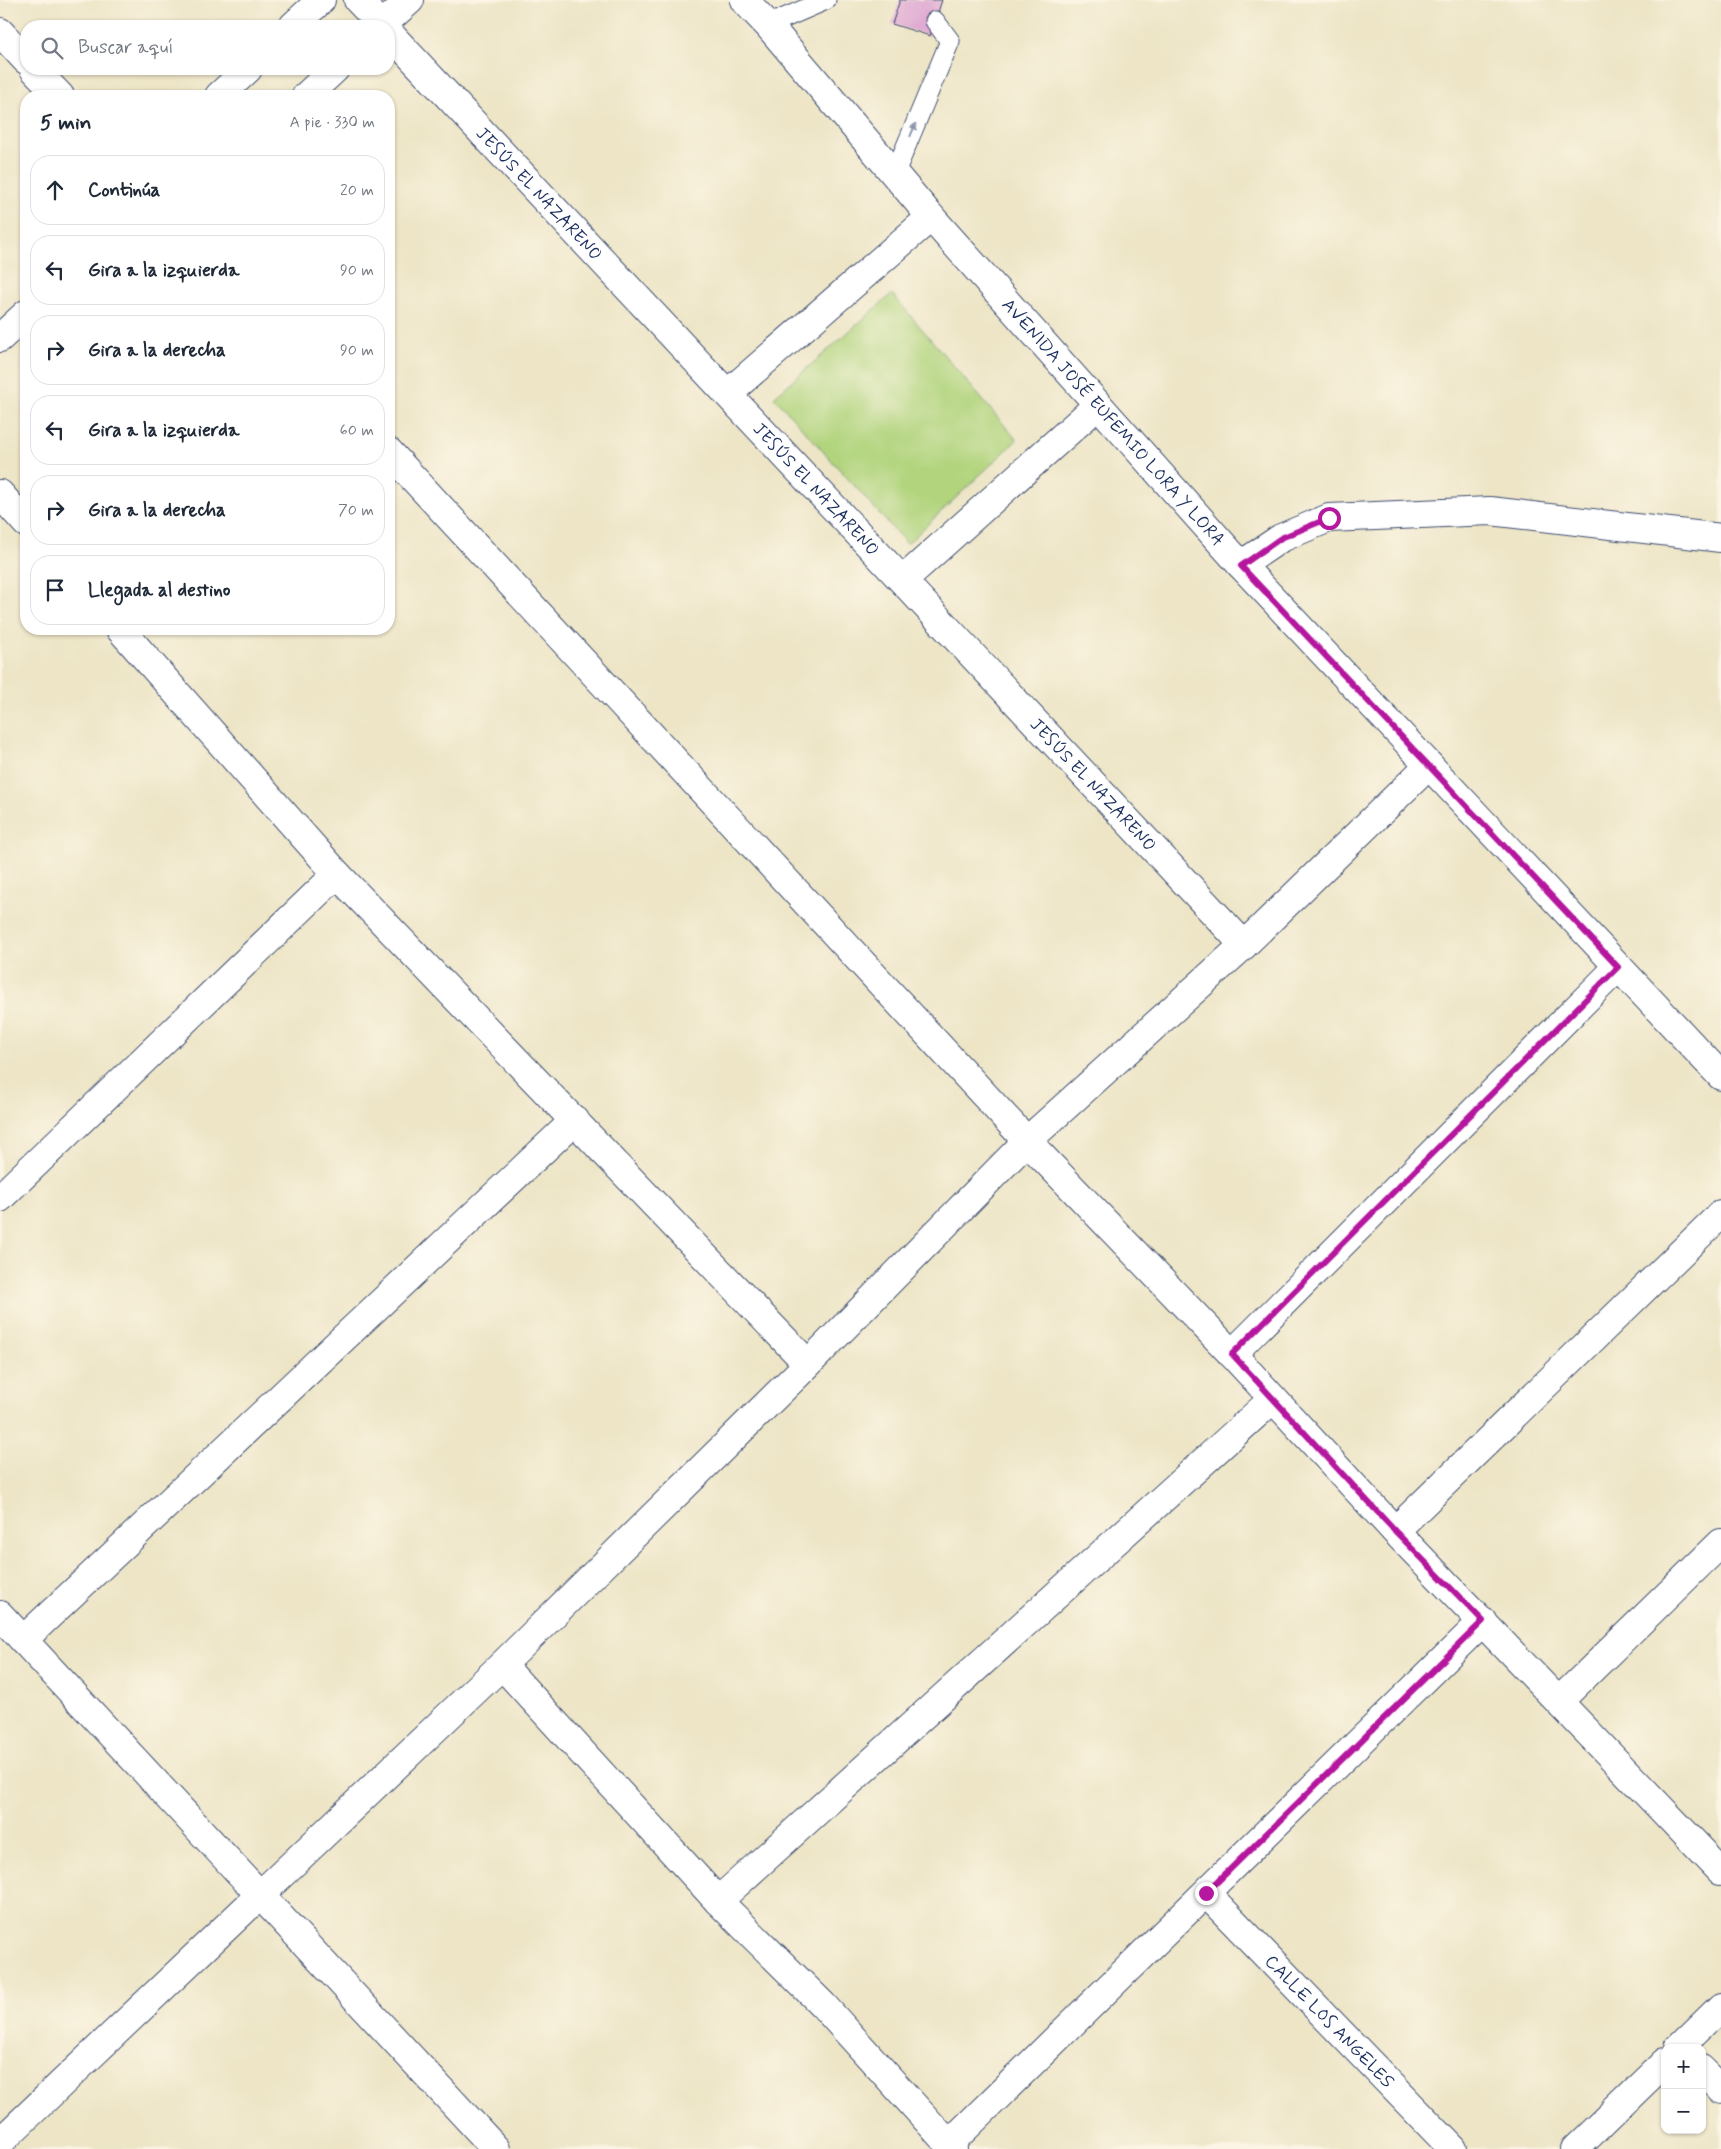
<!DOCTYPE html>
<html lang="es">
<meta charset="utf-8">
<style>
body{margin:0;font-family:Mynerve,sans-serif;background:#f6f6f7;color:#1f2937}
.controls{position:absolute;right:15px;bottom:15px;display:grid;overflow:hidden;border-radius:10px;box-shadow:0 1px 4px #0004}
.controls button{width:45px;height:45px;display:grid;place-items:center;padding:0;border:0;border-bottom:1px solid #e0e1e3;background:#fff;color:#1f2937;font:25px sans-serif}
.stop{position:absolute;width:15px;height:15px;margin:-11px;border:4px solid #b5179e;border-radius:50%;background:#fff}
.stop.end{background:#b5179e;border-color:#fff;box-shadow:0 1px 5px #0008}
.list{margin:0;padding:0;list-style:none}
h2{display:flex;justify-content:space-between;align-items:center;height:65px;margin:0;padding:0 20px;font-size:21px}
h2 small{font-size:16px;font-weight:400;color:#747a83}
.list li{display:grid;grid-template-columns:32px 1fr auto;gap:15px;align-items:center;box-sizing:border-box;height:70px;margin:0 10px 10px;padding:0 10px;border:1px solid #e0e1e3;border-radius:20px}
.list b{display:block;font-size:19px;white-space:nowrap}
.list em{font-size:16px;font-style:normal;color:#747a83}
.icon{flex:none;width:28px;height:28px;fill:none;stroke:currentColor;stroke-width:2;stroke-linecap:round;stroke-linejoin:round}
.map{position:relative;flex:none;width:1721px;height:2149px;overflow:hidden}
.search{position:absolute;background:#fff;box-shadow:0 1px 4px #0004;left:20px;top:20px;width:375px;height:55px;display:flex;align-items:center;gap:12px;box-sizing:border-box;padding:0 18px;border-radius:20px;color:#747a83;font-size:19px}
.panel{position:absolute;background:#fff;box-shadow:0 1px 4px #0004;left:20px;top:90px;width:375px;height:545px;border-radius:20px}
.map>svg:first-child{display:block}
</style>
<div class="map">
<svg width="1721" height="2149" viewBox="0 0 1721 2149">
<rect width="100%" height="100%" fill="#fcf5e5"/>
<filter id="ink" filterUnits="userSpaceOnUse"><feTurbulence type="fractalNoise" baseFrequency=".02" numOctaves="2"/><feDisplacementMap in="SourceGraphic" scale="10" xChannelSelector="R" yChannelSelector="G"/><feConvolveMatrix kernelMatrix="1 2 1 2 8 2 1 2 1" color-interpolation-filters="sRGB"/></filter>
<filter id="wash" filterUnits="userSpaceOnUse"><feTurbulence type="fractalNoise" baseFrequency=".0096" numOctaves="4" result="noise"/><feDisplacementMap in="SourceGraphic" scale="20" xChannelSelector="R" yChannelSelector="G"/><feGaussianBlur stdDeviation="1.12" result="paint"/><feColorMatrix in="noise" values="0 0 0 0 0 0 0 0 0 0 0 0 0 0 0 0 0 1.4 0 .05"/><feComposite in="paint" operator="in"/></filter>
<g filter="url(#wash)">
<rect width="100%" height="100%" fill="#ede5c6"/>
<polygon fill="#b1d47d" stroke="#66826e" points="892,294 1017,440 907,544 774,397"/>
<g id="blocks">
<polygon fill="#e0aad3" points="900,0 942,0 930,36 892,24"/>
</g>
</g>
<g filter="url(#ink)">
<use href="#blocks" fill-opacity="0" stroke="#3a4a6e" stroke-width="1"/>
<g fill="none" stroke-linecap="round" stroke-linejoin="round">
<g stroke="#3a4a6e" stroke-width="21">
<g id="lane">
<polyline points="768,25 826,0"/>
<polyline points="894,175 950,41 935,21"/>
</g>
</g>
<g stroke="#3a4a6e" stroke-width="30">
<g id="street">
<polyline points="358,0 383,26"/>
<polyline points="293,26 321,0"/>
<polyline points="381,26 410,0"/>
<polyline points="0,32 26,60"/>
<path id="s1" d="M 389,33 L 1244,945"/>
<polyline points="34,69 60,96"/>
<polyline points="219,96 248,69"/>
<polyline points="306,96 335,69"/>
<polyline points="0,338 26,314"/>
<polyline points="728,393 931,217"/>
<polyline points="389,452 1027,1141 1232,1354 1395,1531 1721,1871"/>
<polyline points="0,494 26,523"/>
<polyline points="1241,565 1281,538 1329,518 1490,511 1721,538"/>
<polyline points="903,580 1098,405"/>
<polyline points="120,629 337,874 808,1364"/>
<polyline points="0,1198 337,874"/>
<polyline points="1232,1354 1618,967"/>
<polyline points="1395,1531 1721,1214"/>
<polyline points="0,1615 496,2149"/>
<polyline points="23,1640 575,1120"/>
<polyline points="502,1665 718,1901 823,2005 953,2149"/>
<polyline points="1559,1701 1721,1543"/>
<path id="s2" d="M 1206,1893 L 1453,2149"/>
<polyline points="718,1901 1273,1399"/>
<polyline points="1679,2048 1721,2007"/>
<polyline points="1702,2069 1721,2088"/>
<polyline points="0,2142 502,1665 808,1364 1027,1141 1244,945 1429,765"/>
<polyline points="949,2144 1483,1621"/>
<polyline points="1575,2149 1665,2062"/>
</g>
</g>
<g stroke="#3a4a6e" stroke-width="30">
<g id="secondary">
<path id="s3" d="M 744,0 L 768,25 L 931,217 L 1241,565 L 1721,1076"/>
</g>
</g>
<use href="#lane" stroke="#fff" stroke-width="19"/>
<use href="#street" stroke="#fff" stroke-width="28"/>
<use href="#secondary" stroke="#fff" stroke-width="28"/>
</g>
<defs><path id="oneway-solid" d="M-6-.8H1V-3.2L6.5 0L1 3.2V.8H-6Z" transform="scale(1.25)"/></defs>
<use fill="#8d97ae" href="#oneway-solid" transform="translate(913 130) rotate(-67)"/>
</g>
<g fill="none" stroke-linecap="round" stroke-linejoin="round" filter="url(#ink)">
<polyline stroke="#b5179e" stroke-width="6" points="1206,1893 1483,1621 1395,1531 1232,1354 1618,967 1241,566 1281,538 1329,518"/>
</g>
<g text-anchor="middle" stroke-width="4" stroke-linejoin="round" paint-order="stroke">
<g font-size="18" fill="#1b2f5e" stroke="#fcf5e5">
<text dy="6" stroke="none"><textPath href="#s1" startOffset="220">JESÚS EL NAZARENO</textPath></text>
<text dy="6" stroke="none"><textPath href="#s3" startOffset="561">AVENIDA JOSÉ EUFEMIO LORA Y LORA</textPath></text>
<text dy="6" stroke="none"><textPath href="#s1" startOffset="625">JESÚS EL NAZARENO</textPath></text>
<text dy="6" stroke="none"><textPath href="#s1" startOffset="1030">JESÚS EL NAZARENO</textPath></text>
<text dy="6" stroke="none"><textPath href="#s2" startOffset="178">CALLE LOS ANGELES</textPath></text>
</g>
</g>
</svg>
<div class="controls">
<button>+</button>
<button>−</button>
</div>
<div class="stop" style="left:1329px;top:518px"></div>
<div class="stop end" style="left:1206px;top:1893px"></div>
<div class="search"><svg class="icon" aria-label="search" viewBox="0 0 24 24"><circle cx="10" cy="10" r="6"/><path d="M15 15l6 6"/></svg>Buscar aquí</div>
<section class="panel">
<h2>5 min<small>A pie · 330 m</small></h2>
<ul class="list">
<li><svg class="icon" aria-label="ahead" viewBox="0 0 24 24"><path d="M12 20V5M6 11l6-6 6 6"/></svg><div><b>Continúa</b></div><em>20 m</em></li>
<li><svg class="icon" aria-label="left" viewBox="0 0 24 24"><path d="M17 20v-9H6M10 6l-5 5 5 5"/></svg><div><b>Gira a la izquierda</b></div><em>90 m</em></li>
<li><svg class="icon" aria-label="right" viewBox="0 0 24 24"><path d="M7 20v-9h11M14 6l5 5-5 5"/></svg><div><b>Gira a la derecha</b></div><em>90 m</em></li>
<li><svg class="icon" aria-label="left" viewBox="0 0 24 24"><path d="M17 20v-9H6M10 6l-5 5 5 5"/></svg><div><b>Gira a la izquierda</b></div><em>60 m</em></li>
<li><svg class="icon" aria-label="right" viewBox="0 0 24 24"><path d="M7 20v-9h11M14 6l5 5-5 5"/></svg><div><b>Gira a la derecha</b></div><em>70 m</em></li>
<li><svg class="icon" aria-label="arrive" viewBox="0 0 24 24"><path d="M6 21V4h12l-3 4 3 4H6"/></svg><div><b>Llegada al destino</b></div></li>
</ul>
</section>
</div>
